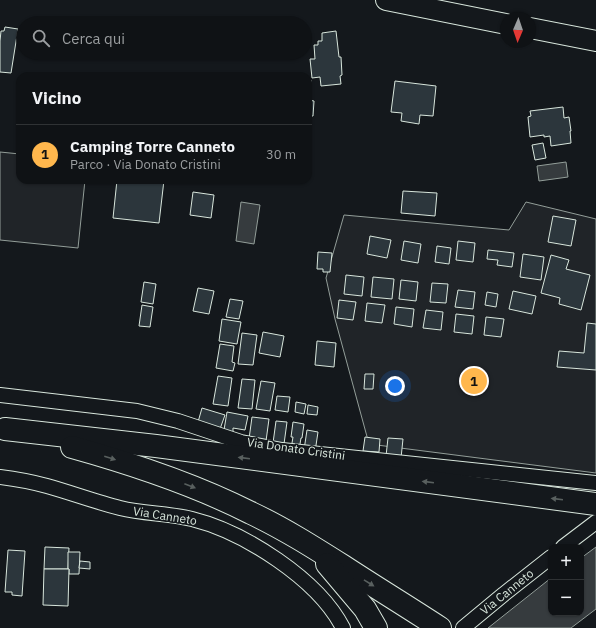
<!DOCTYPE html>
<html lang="it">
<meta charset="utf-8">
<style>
body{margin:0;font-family:"IBM Plex Sans",sans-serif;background:#1d2022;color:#f1f3f6}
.controls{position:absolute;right:12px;bottom:12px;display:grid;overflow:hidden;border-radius:8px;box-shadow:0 1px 3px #0004}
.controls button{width:36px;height:36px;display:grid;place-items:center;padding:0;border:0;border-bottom:1px solid #2f3234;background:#0f1215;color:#f1f3f6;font:20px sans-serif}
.compass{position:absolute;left:500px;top:12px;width:36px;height:36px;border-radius:50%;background:#0f1215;box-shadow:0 1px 3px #0004;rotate:182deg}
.you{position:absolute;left:395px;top:386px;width:14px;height:14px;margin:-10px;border:3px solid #fff;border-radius:50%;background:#1a73e8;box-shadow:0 0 0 6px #1a73e833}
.badge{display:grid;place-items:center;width:26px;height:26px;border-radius:50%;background:#ffb74d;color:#111;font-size:13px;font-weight:700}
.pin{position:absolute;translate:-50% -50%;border:2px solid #fff;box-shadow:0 1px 4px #0006}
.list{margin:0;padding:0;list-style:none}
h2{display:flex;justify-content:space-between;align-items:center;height:52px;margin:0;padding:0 16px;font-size:17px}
h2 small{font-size:13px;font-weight:400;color:#9b9ea0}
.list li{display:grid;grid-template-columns:26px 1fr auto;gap:12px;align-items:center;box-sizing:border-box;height:60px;padding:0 16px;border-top:1px solid #2f3234}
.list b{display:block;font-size:15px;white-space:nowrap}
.list p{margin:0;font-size:13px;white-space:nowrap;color:#9b9ea0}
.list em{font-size:13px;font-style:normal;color:#9b9ea0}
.icon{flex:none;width:22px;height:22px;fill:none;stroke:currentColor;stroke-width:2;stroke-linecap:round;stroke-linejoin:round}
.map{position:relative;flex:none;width:596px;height:628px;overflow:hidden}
.search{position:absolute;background:#0f1215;box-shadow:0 1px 3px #0004;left:16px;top:16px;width:296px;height:44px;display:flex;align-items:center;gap:10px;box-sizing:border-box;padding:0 14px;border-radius:22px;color:#9b9ea0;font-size:15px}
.panel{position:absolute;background:#0f1215;box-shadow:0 1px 3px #0004;left:16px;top:72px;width:296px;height:112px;border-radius:12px}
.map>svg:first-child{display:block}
</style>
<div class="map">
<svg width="596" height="628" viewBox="0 0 596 628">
<rect width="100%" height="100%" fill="#14181c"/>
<g fill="#202428" stroke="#939e99">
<polygon points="0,152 20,154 20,180 85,180 78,248 0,240"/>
<polygon points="526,202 596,219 596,473 369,444 335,319 326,278 344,215 509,230"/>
</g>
<g fill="#363b3e" stroke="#939e99">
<polygon points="566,162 568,177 539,181 537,166"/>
<polygon points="241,202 260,205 254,244 236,241"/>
<polygon points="596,547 596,609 571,628 488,628 551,578 551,613 581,613 581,558"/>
</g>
<g fill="#2c363c" stroke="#d8e6dc">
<polygon points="5,27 18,29 11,73 0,72 0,41 1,31 4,31"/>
<polygon points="336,31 339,57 341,57 342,75 340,76 341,84 321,86 320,77 312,78 310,59 315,59 314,45 318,45 318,41 322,41 322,33"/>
<polygon points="308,80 311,80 309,100 314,101 313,116 308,116"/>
<polygon points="395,81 436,86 433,116 420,115 419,124 401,121 402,113 391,112"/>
<polygon points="563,107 564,118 569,117 571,131 570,131 571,143 551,146 550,136 544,137 544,135 530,137 528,117 531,116 530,111"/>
<polygon points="543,143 546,158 535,160 532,145"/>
<polygon points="117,180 164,180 159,223 113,218"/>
<polygon points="403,191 437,193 435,216 401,213"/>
<polygon points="193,192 214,195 211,218 190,215"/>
<polygon points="553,216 576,220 571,246 548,242"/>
<polygon points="370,236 391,240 387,258 367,254"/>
<polygon points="404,241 421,244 418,263 401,260"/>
<polygon points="458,241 475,243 473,262 456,260"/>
<polygon points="437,246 451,248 449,264 435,262"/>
<polygon points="488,250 514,253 512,267 497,265 498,260 487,259"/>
<polygon points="318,252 332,253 330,272 323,272 323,269 317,269"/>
<polygon points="523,254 544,257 541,280 520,277"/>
<polygon points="551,255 569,260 566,269 590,275 581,310 559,304 560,298 541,293"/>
<polygon points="346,275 364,277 362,296 344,294"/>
<polygon points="373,277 394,279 392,299 371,297"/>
<polygon points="401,280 418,282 416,301 399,299"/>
<polygon points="144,282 156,284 153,304 141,302"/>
<polygon points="432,283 448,284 446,303 430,302"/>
<polygon points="198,288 214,291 209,314 193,311"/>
<polygon points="458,290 475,292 473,309 455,307"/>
<polygon points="513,291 536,296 532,314 509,309"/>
<polygon points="487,292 498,294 496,307 485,305"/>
<polygon points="230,299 243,301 239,319 226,317"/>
<polygon points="339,300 356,302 353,320 337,318"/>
<polygon points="367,303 385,305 382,323 365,321"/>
<polygon points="142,305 153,307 150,327 139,326"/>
<polygon points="396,307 414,309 412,327 394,324"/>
<polygon points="426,310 443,312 441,330 423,328"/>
<polygon points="456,314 474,316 472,334 454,332"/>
<polygon points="486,317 504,319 501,337 484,335"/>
<polygon points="222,319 241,322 237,344 219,341"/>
<polygon points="587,323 596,324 596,370 557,367 559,351 584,353"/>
<polygon points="263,332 284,336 280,357 259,353"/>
<polygon points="242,333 257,335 253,365 238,364"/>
<polygon points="317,341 336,343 334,367 315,365"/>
<polygon points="220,344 234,346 232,362 235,363 233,371 216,368"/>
<polygon points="365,374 374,374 373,389 364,389"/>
<polygon points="218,376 232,378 228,406 213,404"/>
<polygon points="242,379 255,380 252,409 238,408"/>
<polygon points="261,381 275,383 270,411 256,409"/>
<polygon points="277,396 290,397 288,412 275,410"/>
<polygon points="296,402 306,404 304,414 295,412"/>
<polygon points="308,405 318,407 317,415 307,414"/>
<polygon points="202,408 225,415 220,429 198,422"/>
<polygon points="227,412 248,416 245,430 233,428 233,432 224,430"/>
<polygon points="252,417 269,419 266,441 249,439"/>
<polygon points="276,421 287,422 284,444 273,443"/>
<polygon points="293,422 304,424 302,438 301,438 299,450 291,449 293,437 291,437"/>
<polygon points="307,430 318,432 315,452 304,450"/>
<polygon points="365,437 380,439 379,452 363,451"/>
<polygon points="388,438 403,439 401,458 386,456"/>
<polygon points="45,547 69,548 68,569 44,569"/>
<polygon points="8,550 25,551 22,596 12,595 12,592 5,592"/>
<polygon points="68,552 80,552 79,574 69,574 69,569 68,569"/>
<polygon points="80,561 90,562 90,569 79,568"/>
<polygon points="44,569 69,569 68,606 43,605"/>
</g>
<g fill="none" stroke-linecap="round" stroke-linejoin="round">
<g stroke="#d8e6dc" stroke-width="16">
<g id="street">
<polyline points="0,395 137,411 178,421 241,442 282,450 596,483"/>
<path d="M 0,477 C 16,479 32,482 47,486 C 72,493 96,502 120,508 C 144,514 168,513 192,519 C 244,532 318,579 343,628"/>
<polyline points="563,547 596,522"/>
<polyline points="463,628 504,594 551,557"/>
</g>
</g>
<g stroke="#d8e6dc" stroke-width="22">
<g id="secondary">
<polyline points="386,0 506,24"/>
<polyline points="530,28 596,41"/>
</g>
</g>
<g stroke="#d8e6dc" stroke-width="24">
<g id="highway">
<polyline points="5,429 156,446 596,504"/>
<path d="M 72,447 C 133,464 194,484 251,513 C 283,528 313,547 343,566 C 375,587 408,607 440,628"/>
<polyline points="327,564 365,609 376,628"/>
</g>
</g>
<use href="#street" stroke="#14181c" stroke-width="14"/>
<use href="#secondary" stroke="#14181c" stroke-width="20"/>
<use href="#highway" stroke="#14181c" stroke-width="22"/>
</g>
<defs><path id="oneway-solid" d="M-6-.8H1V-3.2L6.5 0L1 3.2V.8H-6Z"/></defs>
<g fill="#59605f">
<use href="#oneway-solid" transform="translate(110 458) rotate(17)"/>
<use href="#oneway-solid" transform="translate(244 458) rotate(-173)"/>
<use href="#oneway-solid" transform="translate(428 482) rotate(-173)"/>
<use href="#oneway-solid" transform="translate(190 486) rotate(21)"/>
<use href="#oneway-solid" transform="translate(557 499) rotate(-173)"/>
<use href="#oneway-solid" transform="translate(369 583) rotate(32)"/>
</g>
<g text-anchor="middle" stroke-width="3" stroke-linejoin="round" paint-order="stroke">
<g font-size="12" fill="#d8e6dc" stroke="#14181c">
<text transform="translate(296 449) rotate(8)" y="4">Via Donato Cristini</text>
<text transform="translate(165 516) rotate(9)" y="4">Via Canneto</text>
<text transform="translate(507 592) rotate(-39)" y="4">Via Canneto</text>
</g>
</g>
</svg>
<div class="controls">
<button>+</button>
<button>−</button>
</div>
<svg class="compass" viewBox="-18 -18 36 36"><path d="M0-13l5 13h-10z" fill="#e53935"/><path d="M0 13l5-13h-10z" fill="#9b9ea0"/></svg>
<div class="you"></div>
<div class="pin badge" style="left:474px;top:381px">1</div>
<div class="search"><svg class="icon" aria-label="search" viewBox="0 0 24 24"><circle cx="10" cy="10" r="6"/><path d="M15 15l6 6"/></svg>Cerca qui</div>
<section class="panel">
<h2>Vicino<small></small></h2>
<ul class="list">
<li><span class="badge">1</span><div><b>Camping Torre Canneto</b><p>Parco · Via Donato Cristini</p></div><em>30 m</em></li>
</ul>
</section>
</div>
